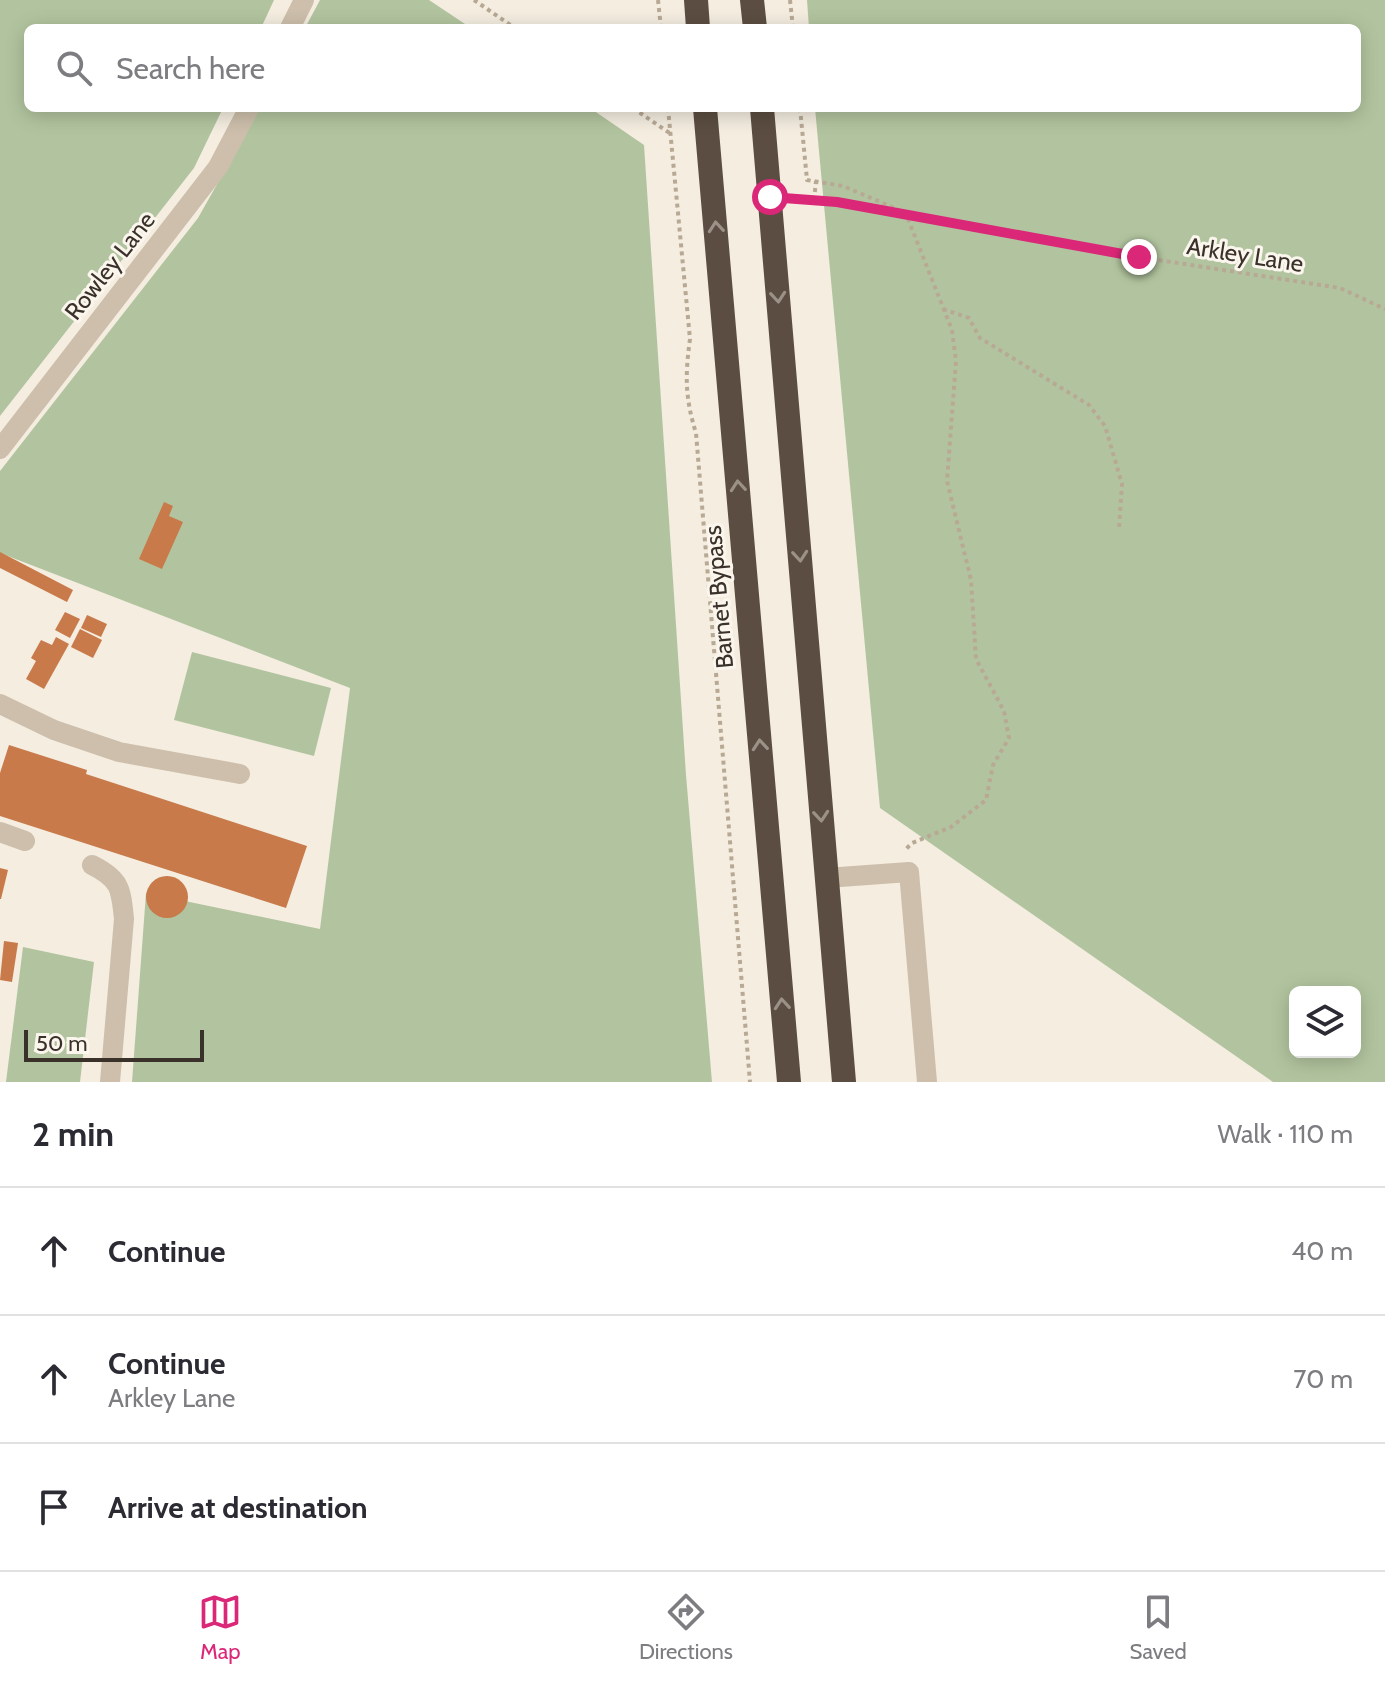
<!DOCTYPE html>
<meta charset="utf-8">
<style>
body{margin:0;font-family:Cabin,sans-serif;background:#f7f7f7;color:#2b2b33}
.controls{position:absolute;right:24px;bottom:24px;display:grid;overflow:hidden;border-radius:12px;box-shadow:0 4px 20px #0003}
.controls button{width:72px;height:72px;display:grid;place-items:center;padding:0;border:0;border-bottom:2px solid #e1e1e2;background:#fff;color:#2b2b33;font:40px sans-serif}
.scale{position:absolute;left:24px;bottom:20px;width:180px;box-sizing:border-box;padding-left:8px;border:4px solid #3a322a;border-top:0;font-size:22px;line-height:28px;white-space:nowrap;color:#3a322a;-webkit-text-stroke:6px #fbf6ed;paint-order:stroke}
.stop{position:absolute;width:24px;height:24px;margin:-18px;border:6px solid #db2777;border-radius:50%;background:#fff}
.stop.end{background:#db2777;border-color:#fff;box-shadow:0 2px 8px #0008}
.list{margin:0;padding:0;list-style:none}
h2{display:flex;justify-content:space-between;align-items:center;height:104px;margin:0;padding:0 32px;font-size:34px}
h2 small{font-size:26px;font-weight:400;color:#7c7c81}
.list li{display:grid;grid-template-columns:52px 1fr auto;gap:24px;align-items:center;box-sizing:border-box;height:128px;padding:0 32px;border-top:2px solid #e1e1e2}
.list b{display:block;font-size:30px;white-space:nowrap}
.list p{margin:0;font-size:26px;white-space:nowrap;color:#7c7c81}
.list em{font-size:26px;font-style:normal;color:#7c7c81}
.icon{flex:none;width:44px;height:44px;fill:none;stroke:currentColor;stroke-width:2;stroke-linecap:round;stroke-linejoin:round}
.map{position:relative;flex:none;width:1385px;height:1082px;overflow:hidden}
.search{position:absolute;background:#fff;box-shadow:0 4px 20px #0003;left:24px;right:24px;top:24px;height:88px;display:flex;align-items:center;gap:20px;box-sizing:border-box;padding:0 28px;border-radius:12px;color:#7c7c81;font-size:30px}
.sheet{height:488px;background:#fff}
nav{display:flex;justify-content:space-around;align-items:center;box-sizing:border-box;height:112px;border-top:2px solid #e1e1e2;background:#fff;font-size:22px;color:#7c7c81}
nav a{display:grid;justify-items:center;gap:4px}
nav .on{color:#db2777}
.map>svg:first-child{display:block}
</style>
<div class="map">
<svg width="1385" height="1082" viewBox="0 0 1385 1082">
<rect width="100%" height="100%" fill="#f4ede0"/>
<g fill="#b2c49f" fill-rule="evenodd">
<polygon points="0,0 274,0 261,28 28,28 28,108 223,108 194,168 0,416"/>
<polygon points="320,0 429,0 471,28 305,28"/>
<path d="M 807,0 L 1385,0 L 1385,1082 L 1273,1082 L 880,808 L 815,108 L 1357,108 L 1357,28 L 809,28 ZM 1295,992 L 1355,992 L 1355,1052 L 1295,1052 Z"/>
<polygon points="260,108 590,108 644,145 686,775 712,1082 132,1082 146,893 320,929 350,688 0,553 0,471 198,218"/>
<polygon points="192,652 331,688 314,756 174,720"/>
<polygon points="23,947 94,962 80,1082 6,1082"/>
</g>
<g fill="#c87a4a">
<polygon points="164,502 173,506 169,516 183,522 162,569 139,559"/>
<polygon points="0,552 73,590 67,602 0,568"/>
<polygon points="65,612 80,619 70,638 55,630"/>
<polygon points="87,615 107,624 101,637 81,628"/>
<polygon points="80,629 102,640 93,658 71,647"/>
<polygon points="56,637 69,644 44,689 26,679 36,661 31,658 41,640 52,645"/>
<polygon points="9,745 87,770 86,774 307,846 286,908 0,816 0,773"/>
<polygon points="0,868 8,870 1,899 0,899"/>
<circle cx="167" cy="897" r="21"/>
<polygon points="4,941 18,943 12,982 0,980"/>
</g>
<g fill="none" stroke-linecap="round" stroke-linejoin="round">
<g stroke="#b8a995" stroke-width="4" stroke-dasharray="4 4" stroke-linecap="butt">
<polyline points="474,0 515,28"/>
<polyline points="658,0 661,28"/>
<polyline points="790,0 793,28"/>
<polyline points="633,108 671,134"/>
<path d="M 668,108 L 690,339 C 685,375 685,398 696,433 L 750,1082"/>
<polyline points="800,108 807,180 843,186 899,210"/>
<polyline points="792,199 837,202 906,214 952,330 956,361 947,481 971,580 976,659 1004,711 1009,738 993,765 986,800 951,827 912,843 905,850"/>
<polyline points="814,200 816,181"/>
<polyline points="907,214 1139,257 1340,288 1385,309"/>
<polyline points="943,309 969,318 980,338 1089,405 1105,426 1122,484 1119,528"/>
</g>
<g stroke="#cdbfab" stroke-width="20">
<polyline points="290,28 304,0"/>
<polyline points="0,449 218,167 249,108"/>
<polyline points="0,704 54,730 119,752 240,774"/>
<polyline points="0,832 25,841"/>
<path d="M 92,865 C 120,879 121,888 124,919 L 110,1082"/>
<polyline points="826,878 909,872 927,1082"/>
</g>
<g stroke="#5b4d41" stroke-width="24">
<polyline points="696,0 698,28"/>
<polyline points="752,0 755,28"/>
<polyline points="705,108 789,1082"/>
<polyline points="762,108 844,1082"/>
</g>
</g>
<defs><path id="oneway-chevron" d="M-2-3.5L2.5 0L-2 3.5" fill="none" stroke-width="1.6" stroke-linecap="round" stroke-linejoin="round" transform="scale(2)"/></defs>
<g stroke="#9b9186">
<use href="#oneway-chevron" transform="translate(716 227) rotate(-95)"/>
<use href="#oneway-chevron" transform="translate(778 297) rotate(85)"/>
<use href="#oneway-chevron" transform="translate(738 486) rotate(-95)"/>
<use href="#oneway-chevron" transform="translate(800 556) rotate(85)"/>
<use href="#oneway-chevron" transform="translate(760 745) rotate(-95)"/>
<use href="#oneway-chevron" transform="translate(821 816) rotate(85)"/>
<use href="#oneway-chevron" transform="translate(782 1004) rotate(-95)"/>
</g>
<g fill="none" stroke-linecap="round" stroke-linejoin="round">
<polyline stroke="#db2777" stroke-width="10" points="770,197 837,202 1139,257"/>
</g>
<g text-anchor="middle" stroke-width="6" stroke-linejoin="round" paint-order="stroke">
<g font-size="24" fill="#3a322a" stroke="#fbf6ed">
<text transform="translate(1245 255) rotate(9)" y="8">Arkley Lane</text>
<text transform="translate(110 266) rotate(-52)" y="8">Rowley Lane</text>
<text transform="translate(719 597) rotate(-95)" y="8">Barnet Bypass</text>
</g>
</g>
</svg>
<div class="controls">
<button><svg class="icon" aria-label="layers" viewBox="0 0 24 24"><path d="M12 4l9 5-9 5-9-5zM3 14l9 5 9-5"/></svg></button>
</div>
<div class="scale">50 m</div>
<div class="stop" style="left:770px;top:197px"></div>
<div class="stop end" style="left:1139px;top:257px"></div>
<div class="search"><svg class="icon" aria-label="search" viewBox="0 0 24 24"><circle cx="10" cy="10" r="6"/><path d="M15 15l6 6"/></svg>Search here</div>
</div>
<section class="sheet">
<h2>2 min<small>Walk · 110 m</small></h2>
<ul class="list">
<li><svg class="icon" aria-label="ahead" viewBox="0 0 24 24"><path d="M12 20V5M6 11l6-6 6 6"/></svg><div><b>Continue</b></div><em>40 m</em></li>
<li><svg class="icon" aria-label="ahead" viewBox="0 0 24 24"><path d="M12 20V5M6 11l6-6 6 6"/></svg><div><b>Continue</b><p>Arkley Lane</p></div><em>70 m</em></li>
<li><svg class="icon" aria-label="arrive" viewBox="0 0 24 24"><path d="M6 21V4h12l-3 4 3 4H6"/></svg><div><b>Arrive at destination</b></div></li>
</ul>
</section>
<nav>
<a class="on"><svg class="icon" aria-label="map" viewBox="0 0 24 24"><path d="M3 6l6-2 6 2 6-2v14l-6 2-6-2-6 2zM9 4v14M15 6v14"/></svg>Map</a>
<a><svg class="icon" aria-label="directions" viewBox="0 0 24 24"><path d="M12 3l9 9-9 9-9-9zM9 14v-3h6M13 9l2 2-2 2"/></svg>Directions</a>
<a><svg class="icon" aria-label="saved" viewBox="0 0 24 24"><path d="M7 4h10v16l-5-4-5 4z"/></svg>Saved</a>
</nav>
